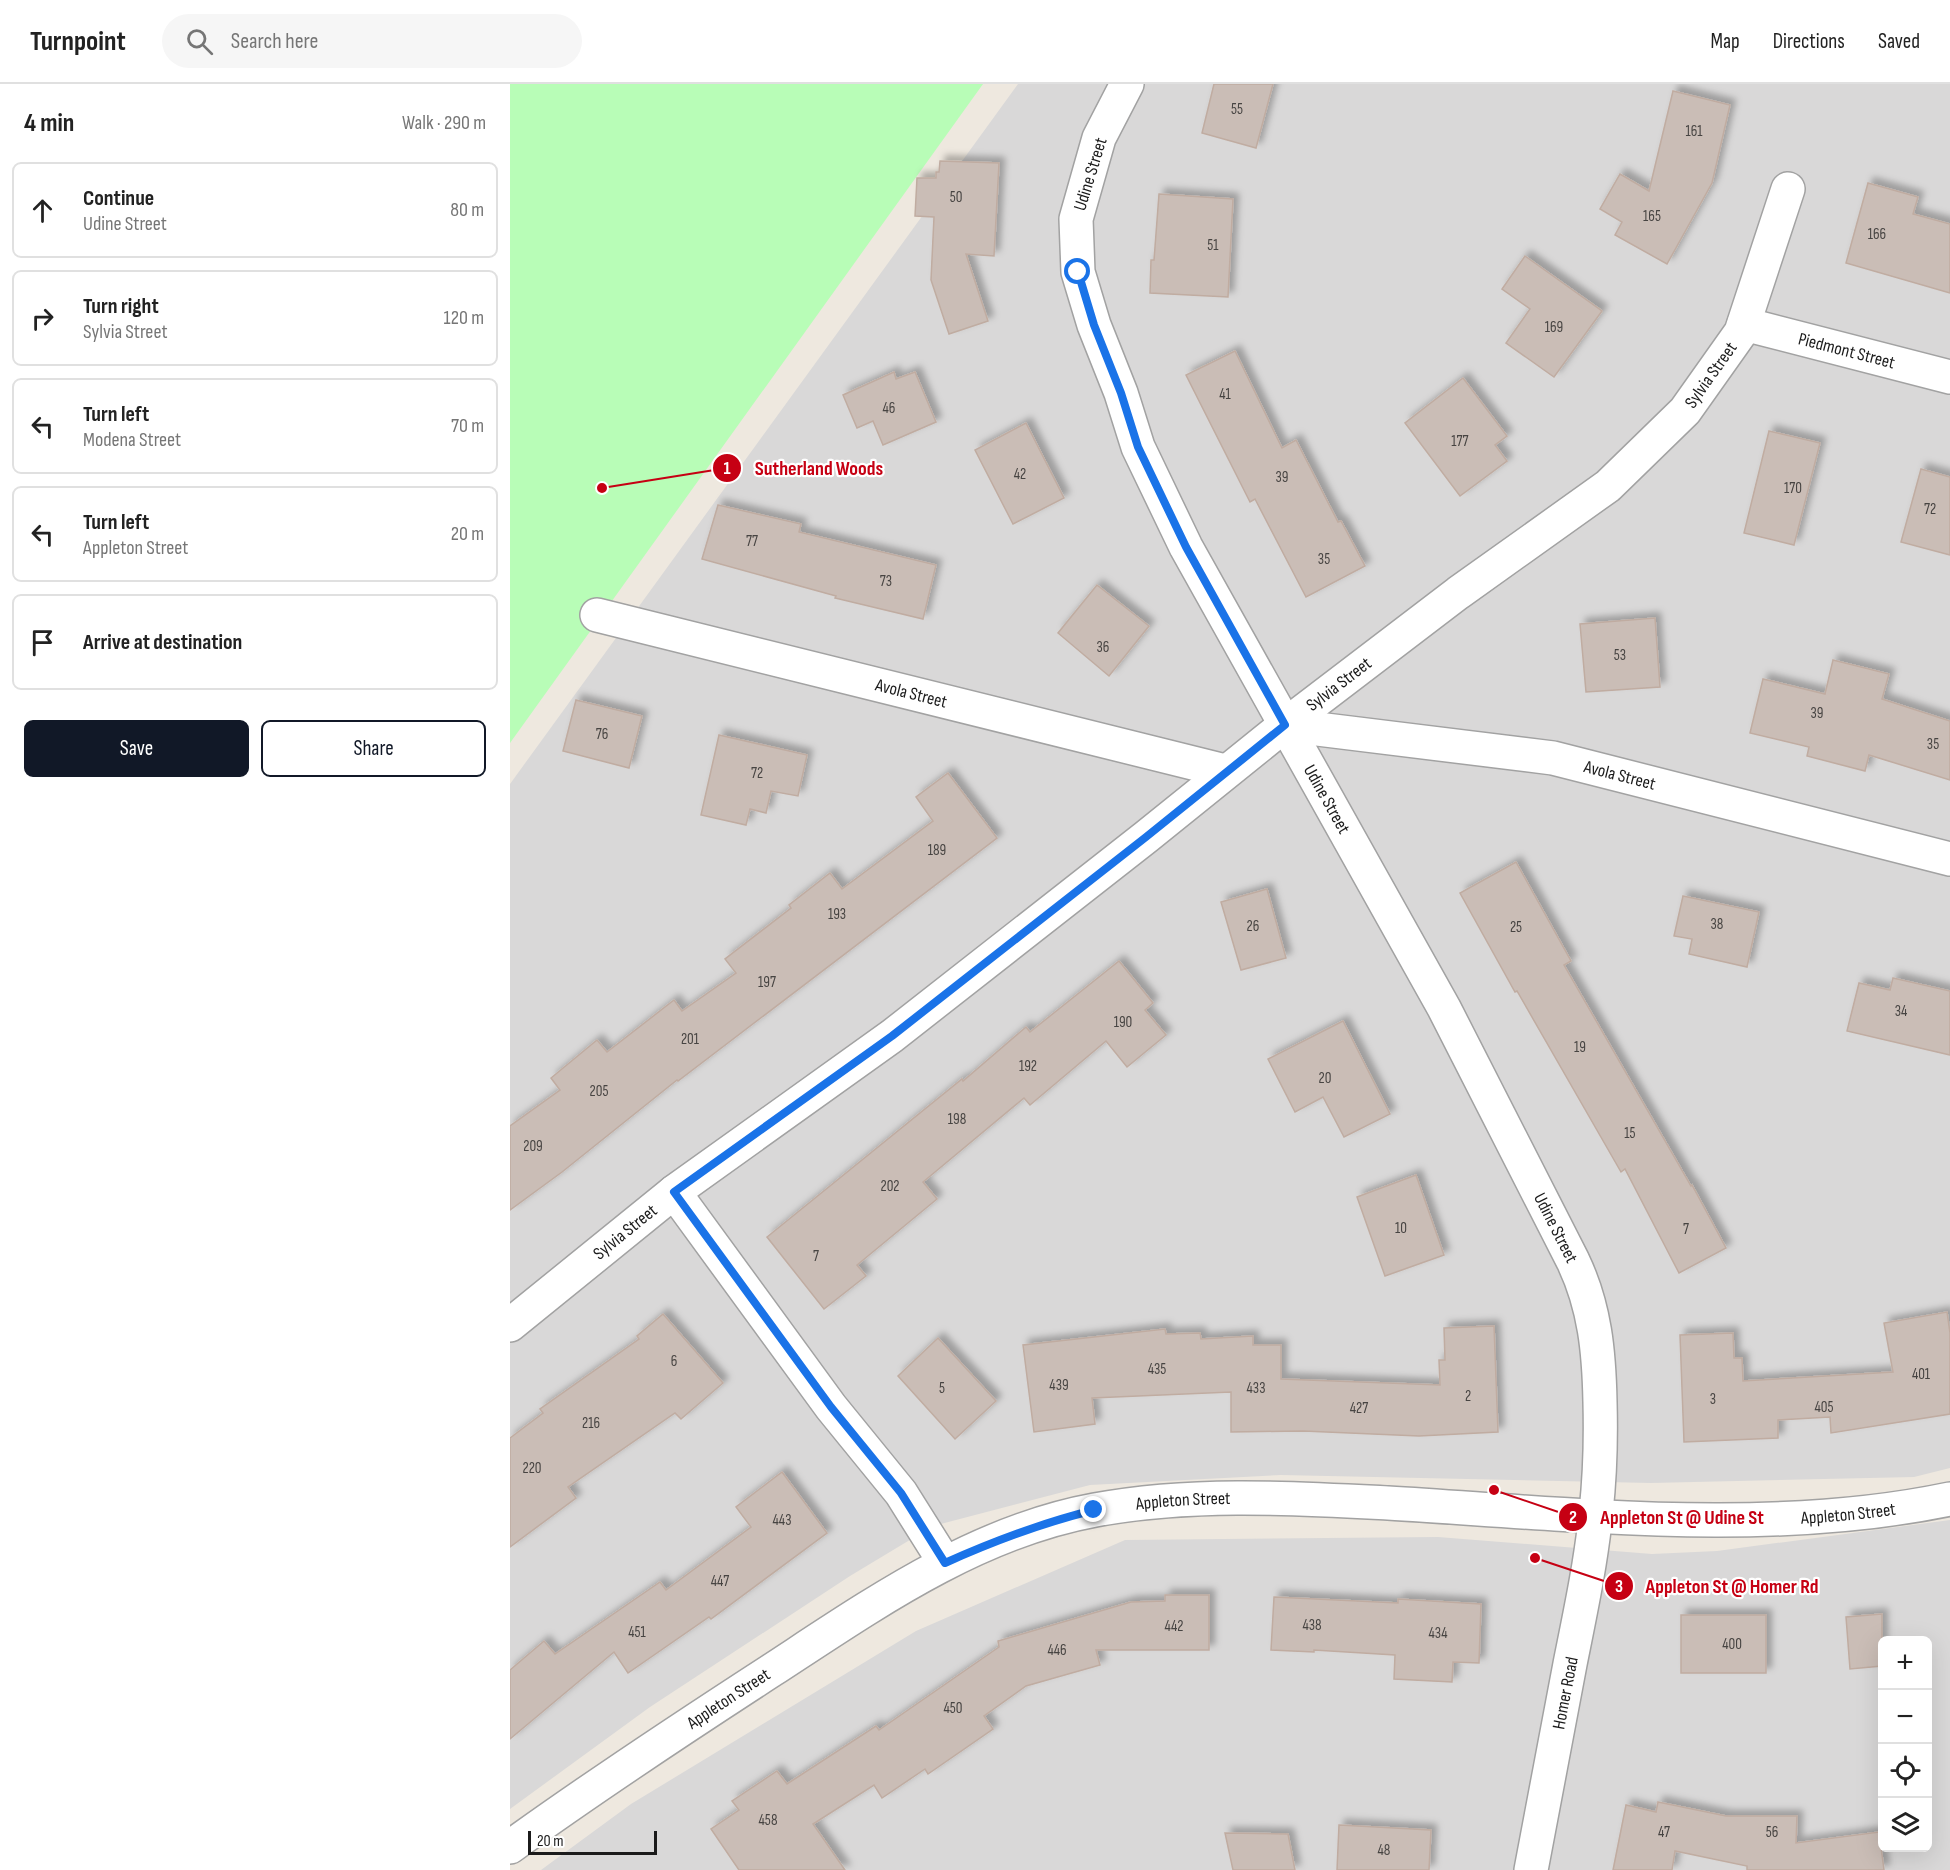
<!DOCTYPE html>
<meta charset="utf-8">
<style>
body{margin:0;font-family:"Sofia Sans Condensed",sans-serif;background:#f6f6f6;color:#222}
.controls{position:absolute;right:18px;bottom:18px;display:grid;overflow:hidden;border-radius:9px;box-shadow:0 6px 24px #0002}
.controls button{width:54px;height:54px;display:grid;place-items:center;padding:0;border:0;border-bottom:2px solid #e0e0e0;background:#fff;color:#222;font:30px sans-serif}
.scale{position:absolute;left:18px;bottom:15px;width:129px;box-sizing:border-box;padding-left:6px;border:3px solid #1b1b1b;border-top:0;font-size:16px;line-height:21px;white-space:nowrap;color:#1b1b1b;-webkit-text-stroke:4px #fff;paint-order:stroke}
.stop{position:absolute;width:18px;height:18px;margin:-14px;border:4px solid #1a73e8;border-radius:50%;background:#fff}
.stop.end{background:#1a73e8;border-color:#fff;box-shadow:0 2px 6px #0008}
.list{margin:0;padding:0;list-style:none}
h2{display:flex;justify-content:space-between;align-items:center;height:78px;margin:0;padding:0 24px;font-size:26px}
h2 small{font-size:20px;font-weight:400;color:#767676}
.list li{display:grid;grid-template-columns:39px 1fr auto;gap:18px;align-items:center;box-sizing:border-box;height:96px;margin:0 12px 12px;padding:0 12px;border:2px solid #e0e0e0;border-radius:9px}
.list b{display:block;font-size:22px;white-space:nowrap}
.list p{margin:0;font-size:20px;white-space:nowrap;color:#767676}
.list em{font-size:20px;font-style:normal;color:#767676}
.actions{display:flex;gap:12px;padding:18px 24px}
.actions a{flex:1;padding:14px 0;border:2px solid #111827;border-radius:9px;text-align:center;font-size:21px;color:#111827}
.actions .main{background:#111827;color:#fff}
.icon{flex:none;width:33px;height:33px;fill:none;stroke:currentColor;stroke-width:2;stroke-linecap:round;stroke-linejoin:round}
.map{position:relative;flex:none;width:1440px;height:1786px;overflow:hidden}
header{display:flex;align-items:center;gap:36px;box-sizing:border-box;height:84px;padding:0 30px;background:#fff;border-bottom:2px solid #e0e0e0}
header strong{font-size:28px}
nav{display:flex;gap:33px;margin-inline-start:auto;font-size:21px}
.search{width:420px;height:54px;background:#f6f6f6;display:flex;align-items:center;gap:15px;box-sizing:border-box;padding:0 21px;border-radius:33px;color:#767676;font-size:22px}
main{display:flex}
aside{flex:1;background:#fff}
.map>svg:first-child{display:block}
</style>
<header>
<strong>Turnpoint</strong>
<div class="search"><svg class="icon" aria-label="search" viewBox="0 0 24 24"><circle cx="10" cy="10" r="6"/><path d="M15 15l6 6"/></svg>Search here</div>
<nav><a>Map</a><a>Directions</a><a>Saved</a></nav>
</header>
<main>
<aside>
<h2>4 min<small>Walk · 290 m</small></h2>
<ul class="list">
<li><svg class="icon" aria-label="ahead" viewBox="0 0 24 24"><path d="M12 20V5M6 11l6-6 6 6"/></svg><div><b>Continue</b><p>Udine Street</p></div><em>80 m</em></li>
<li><svg class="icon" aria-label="right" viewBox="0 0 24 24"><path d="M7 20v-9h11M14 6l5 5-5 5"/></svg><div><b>Turn right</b><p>Sylvia Street</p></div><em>120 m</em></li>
<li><svg class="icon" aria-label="left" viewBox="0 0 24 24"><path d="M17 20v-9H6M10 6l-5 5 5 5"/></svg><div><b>Turn left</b><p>Modena Street</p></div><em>70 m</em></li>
<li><svg class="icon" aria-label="left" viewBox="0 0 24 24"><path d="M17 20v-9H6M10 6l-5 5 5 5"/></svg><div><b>Turn left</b><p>Appleton Street</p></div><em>20 m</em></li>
<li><svg class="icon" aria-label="arrive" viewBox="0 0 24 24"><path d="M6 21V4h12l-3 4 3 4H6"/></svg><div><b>Arrive at destination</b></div></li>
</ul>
<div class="actions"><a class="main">Save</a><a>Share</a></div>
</aside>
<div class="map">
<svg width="1440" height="1786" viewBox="0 0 1440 1786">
<defs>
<filter id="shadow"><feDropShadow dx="5.5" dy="-5.5" stdDeviation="3" flood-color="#0004"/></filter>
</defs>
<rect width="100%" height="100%" fill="#eee8df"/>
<g fill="#d9d8d8" fill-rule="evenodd">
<polygon points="508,0 1440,0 1440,1384 1404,1393 1141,1399 771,1391 580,1401 423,1442 340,1492 140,1623 0,1725 0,700"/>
<path d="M 1440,1436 L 1440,1786 L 31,1786 L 121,1720 L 406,1547 L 615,1456 L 928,1453 L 1142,1470 L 1207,1467 ZM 1372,1556 L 1418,1556 L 1418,1764 L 1372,1764 Z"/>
</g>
<polygon fill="#b8fdb7" points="0,0 473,0 0,659"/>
<g fill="#cabdb6" stroke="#c0aca1" stroke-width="1.5" filter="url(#shadow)">
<polygon points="704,0 763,0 746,64 692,49"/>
<polygon points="1163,7 1220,21 1202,99 1157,180 1105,151 1112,138 1090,125 1110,90 1139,107"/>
<polygon points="430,77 489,79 484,172 456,170 478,237 439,250 421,196 424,133 405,132 407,94 426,94 426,88 429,88"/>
<polygon points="1358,99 1408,113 1403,130 1440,140 1440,209 1336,179"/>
<polygon points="649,110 723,115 718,213 640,209 641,176 644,176"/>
<polygon points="1015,172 1092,227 1044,293 996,259 1020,225 992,205"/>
<polygon points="725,267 772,364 786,356 828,438 831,437 855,482 796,513 745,415 740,418 676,291"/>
<polygon points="384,288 386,295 405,288 426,338 373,361 363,337 347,344 333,311"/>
<polygon points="953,294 997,352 985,361 997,377 950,412 895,339"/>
<polygon points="516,339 554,414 503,440 465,366"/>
<polygon points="1259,347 1310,359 1284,461 1234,449"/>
<polygon points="1411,385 1440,393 1440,471 1391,458"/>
<polygon points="208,421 291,440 289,448 426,481 413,535 325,514 326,512 192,475"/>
<polygon points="587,501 639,542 599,592 548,549"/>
<polygon points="1145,534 1150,603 1076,608 1070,540"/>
<polygon points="1323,576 1379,590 1372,615 1440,637 1440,696 1359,671 1355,687 1297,672 1299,663 1240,649 1253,595 1315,610"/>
<polygon points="66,616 132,632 119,684 53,667"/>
<polygon points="209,651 297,671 288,712 261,707 256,729 240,725 236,741 191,731"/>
<polygon points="438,689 487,754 168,997 167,996 52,1088 0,1126 0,1042 50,1006 41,994 87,956 97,968 164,916 172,927 226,889 215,875 281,824 279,821 320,789 332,805 423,737 406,713"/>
<polygon points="1006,778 1061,877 1054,881 1181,1102 1182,1101 1216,1164 1169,1189 1115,1085 1111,1088 1007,907 1005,908 950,809"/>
<polygon points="757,805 776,874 731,886 711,818"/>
<polygon points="1173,812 1249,828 1237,883 1179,870 1182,855 1164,852"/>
<polygon points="609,877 643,919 635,926 656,951 617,983 596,957 520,1021 514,1014 413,1098 427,1115 347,1181 356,1192 314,1225 257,1153 452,995 453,997 516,943 520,948"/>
<polygon points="1383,894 1440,907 1440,971 1337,947 1349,899 1380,906"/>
<polygon points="833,937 880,1030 834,1053 813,1013 785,1028 758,975"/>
<polygon points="906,1091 934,1171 875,1192 847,1113"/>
<polygon points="1437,1228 1440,1249 1440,1330 1321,1349 1320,1333 1268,1336 1268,1354 1174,1358 1170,1251 1223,1249 1224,1274 1232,1274 1233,1297 1383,1288 1374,1239"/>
<polygon points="153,1230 213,1299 171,1335 165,1329 58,1403 66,1414 0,1463 0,1354 33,1329 30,1325 129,1255 127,1252"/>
<polygon points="984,1242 988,1348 909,1352 793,1347 721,1348 721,1308 582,1314 585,1340 524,1348 513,1261 655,1245 656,1250 690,1249 691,1255 743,1252 743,1261 771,1261 771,1295 930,1301 929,1276 935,1276 934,1244"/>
<polygon points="428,1254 486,1317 445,1355 388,1292"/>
<polygon points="272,1388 317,1449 201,1535 199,1533 118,1589 104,1568 0,1655 0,1586 34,1557 45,1570 150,1498 156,1506 241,1443 226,1423"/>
<polygon points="655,1511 699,1511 699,1566 586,1566 590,1581 516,1602 474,1632 483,1645 418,1690 415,1685 372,1714 364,1701 303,1740 335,1786 229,1786 201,1745 229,1726 222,1717 267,1687 277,1700 366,1642 369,1646 489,1563 488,1557 621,1518 655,1517"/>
<polygon points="764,1513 888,1519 888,1515 971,1520 969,1579 943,1578 942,1598 884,1595 885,1571 804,1566 804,1568 761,1566"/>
<polygon points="1372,1530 1372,1582 1340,1585 1336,1533"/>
<rect x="1171" y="1531" width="85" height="58"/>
<polygon points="1148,1718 1216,1732 1287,1732 1286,1759 1369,1748 1374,1786 1237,1786 1237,1782 1165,1767 1162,1786 1103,1786 1116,1721 1146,1728"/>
<polygon points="829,1741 921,1746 919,1786 827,1786"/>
<polygon points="715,1749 778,1750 785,1786 723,1786"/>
</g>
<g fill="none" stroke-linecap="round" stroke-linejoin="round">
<g stroke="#a2a2a2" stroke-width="36">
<g id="minor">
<path id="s1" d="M 617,0 L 589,54 L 566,135 L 568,188 L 584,241 L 611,309 L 628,363 L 676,463 L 934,924 L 1063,1177 C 1085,1223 1089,1268 1090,1318 C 1091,1355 1090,1391 1086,1428 C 1081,1479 1070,1530 1060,1580 C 1047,1649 1034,1717 1021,1786"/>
<path id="s2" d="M 1234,240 L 1440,293"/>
<path id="s3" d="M 87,531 L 715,687"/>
<path id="s4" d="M 775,641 L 1043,674 L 1440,775"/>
<polyline points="164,1108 321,1323 391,1409 435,1479"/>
<path id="s5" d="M 0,1241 L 164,1108 L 382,952 L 636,753 L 775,641 L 948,509 L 1098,402 L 1175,327 L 1231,248 L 1278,105"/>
<path id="s6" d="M 0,1763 C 86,1701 174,1643 262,1586 C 363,1520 465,1448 585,1426 C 681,1408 782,1414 878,1419 C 1062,1430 1259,1453 1440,1415"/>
</g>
</g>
<use href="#minor" stroke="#fff" stroke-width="33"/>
</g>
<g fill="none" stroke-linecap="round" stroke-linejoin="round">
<path stroke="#1a73e8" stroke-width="8" d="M 568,188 L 584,241 L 611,309 L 628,363 L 676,463 L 775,641 L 636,753 L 382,952 L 164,1108 L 321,1323 L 391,1409 L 435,1479 C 484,1457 532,1439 584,1426"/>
</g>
<g text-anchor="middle" stroke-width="4.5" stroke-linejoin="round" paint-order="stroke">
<g font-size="15" fill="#474442">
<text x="727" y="30">55</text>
<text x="1184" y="52">161</text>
<text x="446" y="118">50</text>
<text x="1142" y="137">165</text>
<text x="1367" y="155">166</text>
<text x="703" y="166">51</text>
<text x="1044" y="248">169</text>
<text x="715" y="315">41</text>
<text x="379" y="329">46</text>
<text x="950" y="362">177</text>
<text x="510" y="395">42</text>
<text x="772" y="398">39</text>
<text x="1283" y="409">170</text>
<text x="1420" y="430">72</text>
<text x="242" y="462">77</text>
<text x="814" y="480">35</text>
<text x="376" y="502">73</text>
<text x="593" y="568">36</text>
<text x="1110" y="576">53</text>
<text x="1307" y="634">39</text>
<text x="92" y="655">76</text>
<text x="1423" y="665">35</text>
<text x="247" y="694">72</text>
<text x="427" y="771">189</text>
<text x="327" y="835">193</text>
<text x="1207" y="845">38</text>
<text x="743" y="847">26</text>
<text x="1006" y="848">25</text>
<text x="257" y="903">197</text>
<text x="1391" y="932">34</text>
<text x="613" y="943">190</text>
<text x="180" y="960">201</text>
<text x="1070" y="968">19</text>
<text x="518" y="987">192</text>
<text x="815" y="999">20</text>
<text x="89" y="1012">205</text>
<text x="447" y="1040">198</text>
<text x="1120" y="1054">15</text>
<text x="23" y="1067">209</text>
<text x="380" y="1107">202</text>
<text x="891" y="1149">10</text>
<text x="1176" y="1150">7</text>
<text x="306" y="1177">7</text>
<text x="164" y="1282">6</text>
<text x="647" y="1290">435</text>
<text x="1411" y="1295">401</text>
<text x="549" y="1306">439</text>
<text x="432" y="1309">5</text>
<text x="746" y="1309">433</text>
<text x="958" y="1317">2</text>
<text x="1203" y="1320">3</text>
<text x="1314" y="1328">405</text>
<text x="849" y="1329">427</text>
<text x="81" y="1344">216</text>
<text x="22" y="1389">220</text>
<text x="272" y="1441">443</text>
<text x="210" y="1502">447</text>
<text x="802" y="1546">438</text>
<text x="664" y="1547">442</text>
<text x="127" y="1553">451</text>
<text x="928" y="1554">434</text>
<text x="1222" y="1565">400</text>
<text x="547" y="1571">446</text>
<text x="443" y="1629">450</text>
<text x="258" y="1741">458</text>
<text x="1154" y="1753">47</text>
<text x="1262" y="1753">56</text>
<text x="874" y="1771">48</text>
</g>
<g font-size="18" fill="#1b1b1b" stroke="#fff">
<text transform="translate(580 90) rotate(-73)" y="6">Udine Street</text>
<text dy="6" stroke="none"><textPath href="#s2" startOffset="106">Piedmont Street</textPath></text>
<text dy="6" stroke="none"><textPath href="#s5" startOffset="1534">Sylvia Street</textPath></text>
<text dy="6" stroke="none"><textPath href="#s5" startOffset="1048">Sylvia Street</textPath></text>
<text dy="6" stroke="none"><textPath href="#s3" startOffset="324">Avola Street</textPath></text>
<text dy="6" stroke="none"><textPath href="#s4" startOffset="339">Avola Street</textPath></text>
<text dy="6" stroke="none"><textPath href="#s1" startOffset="783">Udine Street</textPath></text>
<text dy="6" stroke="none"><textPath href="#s1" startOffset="1269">Udine Street</textPath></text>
<text dy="6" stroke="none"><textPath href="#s5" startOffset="148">Sylvia Street</textPath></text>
<text dy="6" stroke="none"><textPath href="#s6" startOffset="768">Appleton Street</textPath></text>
<text dy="6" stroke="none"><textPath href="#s6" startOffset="1434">Appleton Street</textPath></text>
<text transform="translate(1055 1609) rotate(-79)" y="6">Homer Road</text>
<text dy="6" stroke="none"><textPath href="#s6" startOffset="264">Appleton Street</textPath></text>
</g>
</g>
<path fill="none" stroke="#c60013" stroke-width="2" d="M92 404L217 384M984 1406L1063 1433M1025 1474L1109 1502"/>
<g fill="#c60013" stroke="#fff" stroke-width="2">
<circle cx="92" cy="404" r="6"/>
<circle cx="984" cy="1406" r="6"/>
<circle cx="1025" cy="1474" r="6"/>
<circle cx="217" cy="384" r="15"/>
<circle cx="1063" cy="1433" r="15"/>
<circle cx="1109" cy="1502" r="15"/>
</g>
<g font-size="18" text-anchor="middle" font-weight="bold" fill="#fff">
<text x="217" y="390">1</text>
<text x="1063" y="1439">2</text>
<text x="1109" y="1508">3</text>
</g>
<g font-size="20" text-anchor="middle" font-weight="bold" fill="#c60013" stroke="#fff" stroke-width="4.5" stroke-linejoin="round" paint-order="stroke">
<text x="309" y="391">Sutherland Woods</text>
<text x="1172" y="1440">Appleton St @ Udine St</text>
<text x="1222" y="1509">Appleton St @ Homer Rd</text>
</g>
</svg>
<div class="controls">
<button>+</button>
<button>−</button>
<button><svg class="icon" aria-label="locate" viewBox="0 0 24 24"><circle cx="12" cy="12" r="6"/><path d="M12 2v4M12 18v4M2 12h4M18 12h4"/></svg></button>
<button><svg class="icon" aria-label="layers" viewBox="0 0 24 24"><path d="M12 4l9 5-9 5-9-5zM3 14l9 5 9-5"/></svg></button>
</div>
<div class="scale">20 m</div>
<div class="stop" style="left:568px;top:188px"></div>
<div class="stop end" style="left:584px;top:1426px"></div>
</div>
</main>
